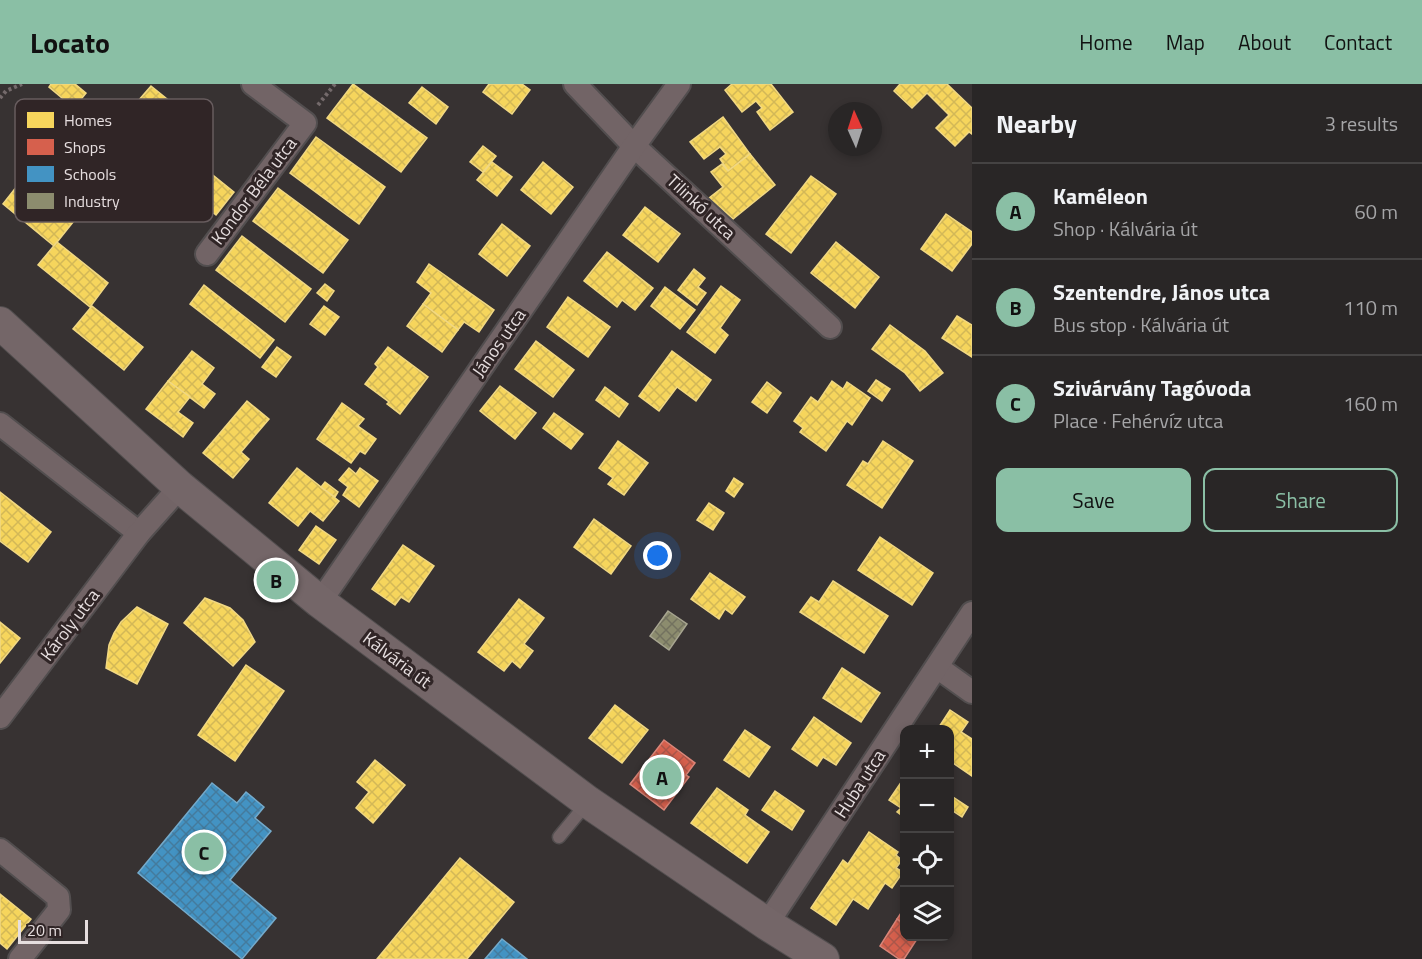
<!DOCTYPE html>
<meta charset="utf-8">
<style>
body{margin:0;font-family:"Titillium Web",sans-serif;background:#312e2e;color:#f1f3f6}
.controls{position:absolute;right:18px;bottom:18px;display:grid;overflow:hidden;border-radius:12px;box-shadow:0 3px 9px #0003}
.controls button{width:54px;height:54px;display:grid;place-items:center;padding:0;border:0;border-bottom:2px solid #454343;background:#292626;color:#f1f3f6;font:30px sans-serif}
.compass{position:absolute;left:828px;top:18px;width:54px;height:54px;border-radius:50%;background:#292626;box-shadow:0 3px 9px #0003;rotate:357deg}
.scale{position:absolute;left:18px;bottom:15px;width:70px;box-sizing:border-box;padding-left:6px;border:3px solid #e6dedf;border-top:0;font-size:16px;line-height:21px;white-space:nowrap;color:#e6dedf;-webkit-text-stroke:4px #302526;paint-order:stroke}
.you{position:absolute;left:658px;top:472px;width:21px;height:21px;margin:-15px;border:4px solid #fff;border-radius:50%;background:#1a73e8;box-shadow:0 0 0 9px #1a73e833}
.badge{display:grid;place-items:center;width:39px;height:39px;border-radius:50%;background:#8abfa5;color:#111;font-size:20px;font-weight:700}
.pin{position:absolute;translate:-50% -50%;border:3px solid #fff;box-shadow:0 2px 6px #0006}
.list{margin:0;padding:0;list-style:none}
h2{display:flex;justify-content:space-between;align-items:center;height:78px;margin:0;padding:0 24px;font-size:26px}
h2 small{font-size:20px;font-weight:400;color:#a5a5a7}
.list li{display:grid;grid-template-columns:39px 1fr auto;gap:18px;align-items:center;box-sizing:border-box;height:96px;padding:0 24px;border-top:2px solid #454343}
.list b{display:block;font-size:22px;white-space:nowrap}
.list p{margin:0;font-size:20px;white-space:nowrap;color:#a5a5a7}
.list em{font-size:20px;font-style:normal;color:#a5a5a7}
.actions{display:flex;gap:12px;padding:18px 24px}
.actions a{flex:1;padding:14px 0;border:2px solid #8abfa5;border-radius:12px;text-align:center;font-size:21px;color:#8abfa5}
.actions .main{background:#8abfa5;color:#111}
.icon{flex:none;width:33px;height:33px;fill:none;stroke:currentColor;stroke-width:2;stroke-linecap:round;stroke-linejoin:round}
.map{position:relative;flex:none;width:972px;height:875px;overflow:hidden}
header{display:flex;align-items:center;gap:36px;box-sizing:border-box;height:84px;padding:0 30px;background:#8abfa5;color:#111}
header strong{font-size:28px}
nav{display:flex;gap:33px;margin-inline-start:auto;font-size:21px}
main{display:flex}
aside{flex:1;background:#292626}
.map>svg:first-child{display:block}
</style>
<header>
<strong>Locato</strong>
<nav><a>Home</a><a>Map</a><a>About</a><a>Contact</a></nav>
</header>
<main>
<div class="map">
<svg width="972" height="875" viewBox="0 0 972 875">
<defs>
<pattern id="homes-cross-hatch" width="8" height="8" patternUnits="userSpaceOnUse" patternTransform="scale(1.5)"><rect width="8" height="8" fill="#f6d55c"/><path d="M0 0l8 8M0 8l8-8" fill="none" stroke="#d3b857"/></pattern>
<pattern id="shops-cross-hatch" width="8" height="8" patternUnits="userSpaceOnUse" patternTransform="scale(1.5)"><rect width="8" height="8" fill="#d6604d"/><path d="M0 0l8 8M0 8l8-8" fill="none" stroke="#aa574a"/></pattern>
<pattern id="schools-cross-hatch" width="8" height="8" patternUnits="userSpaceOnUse" patternTransform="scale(1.5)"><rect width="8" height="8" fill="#4393c3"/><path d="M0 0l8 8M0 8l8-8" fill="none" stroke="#447b9d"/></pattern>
<pattern id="industry-cross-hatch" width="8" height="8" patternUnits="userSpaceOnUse" patternTransform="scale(1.5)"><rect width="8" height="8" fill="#8c8c6e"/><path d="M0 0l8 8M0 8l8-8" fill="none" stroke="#73725f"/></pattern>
</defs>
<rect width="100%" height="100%" fill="#373232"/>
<g fill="url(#homes-cross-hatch)" stroke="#f1d883" stroke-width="1.5">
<polygon points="51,0 75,0 86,9 74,24 49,3"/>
<polygon points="353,0 427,54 401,88 327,34"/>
<polygon points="489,0 522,0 530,6 512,30 483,8"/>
<polygon points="732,0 771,0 793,28 770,46 757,28 762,24 756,17 742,28 725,6"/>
<polygon points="900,0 947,0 972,24 972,50 969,48 955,62 936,44 949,31 927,9 912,24 894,7"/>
<polygon points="151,2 202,43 184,66 132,24"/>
<polygon points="422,3 448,23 436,40 409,19"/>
<polygon points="723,33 750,70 728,87 720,75 726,70 720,63 704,75 690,58"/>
<polygon points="316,53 385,103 359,140 290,89"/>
<polygon points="483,62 496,72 483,88 470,78"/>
<polygon points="183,67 234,108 216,131 164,89"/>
<polygon points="750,70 775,101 733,135 709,114 723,103 711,88 722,80 728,87"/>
<polygon points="492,78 512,93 497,112 477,96"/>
<polygon points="543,78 573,103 551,130 521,106"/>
<polygon points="811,92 836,110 791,169 766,150"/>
<polygon points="21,97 73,138 54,162 3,120"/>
<polygon points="278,104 348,156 323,189 253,137"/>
<polygon points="645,123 680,150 658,178 623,151"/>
<polygon points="946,130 972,148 972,160 952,187 921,165"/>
<polygon points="502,140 530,162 507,192 479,170"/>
<polygon points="242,152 311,205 285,238 216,186"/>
<polygon points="57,158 108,199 90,223 38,181"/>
<polygon points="836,158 879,193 855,224 811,189"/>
<polygon points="607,168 653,204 635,226 622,216 617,223 584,197"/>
<polygon points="429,180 494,226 479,248 464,238 458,246 423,220 431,209 417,198"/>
<polygon points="694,185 705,194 698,203 706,209 697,221 678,206"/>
<polygon points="325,200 334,207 327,217 317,209"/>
<polygon points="204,201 274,256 260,274 190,220"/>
<polygon points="721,202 740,216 720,244 728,251 715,269 687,248"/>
<polygon points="665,203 695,226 680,245 651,222"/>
<polygon points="568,213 610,243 588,273 547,243"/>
<polygon points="423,220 458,246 442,268 407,242"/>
<polygon points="92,222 143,263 124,286 73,245"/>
<polygon points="324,222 339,233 325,251 310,240"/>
<polygon points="957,232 972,241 972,273 942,254"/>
<polygon points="890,241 925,267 943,289 920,307 905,289 872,265"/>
<polygon points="536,257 574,286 553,313 515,285"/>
<polygon points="277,263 291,273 276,293 262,283"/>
<polygon points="388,263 428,293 400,330 387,320 389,318 365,300 378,283 375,280"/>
<polygon points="192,267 214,284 202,300 215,310 204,324 168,297"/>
<polygon points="672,267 711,296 696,317 677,303 659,327 639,312"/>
<polygon points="876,296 890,305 882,317 868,307"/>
<polygon points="168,297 190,313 178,328 193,339 183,353 146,325"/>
<polygon points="832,297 843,305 847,298 870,314 852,341 847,337 826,367 800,348 803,344 794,337 811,313 818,318"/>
<polygon points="767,298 781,309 767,329 752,318"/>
<polygon points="500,302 536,329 515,355 480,327"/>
<polygon points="605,303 628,320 619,333 596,316"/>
<polygon points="247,317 269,335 241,368 249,375 233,394 203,369"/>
<polygon points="342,319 364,335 358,342 376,355 365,370 360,367 351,379 317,355"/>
<polygon points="554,329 583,350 571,365 543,344"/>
<polygon points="618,357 648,379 624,411 608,400 613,394 599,384"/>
<polygon points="883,357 913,377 882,424 847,401 863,377 868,380"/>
<polygon points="297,384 339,417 323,437 310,427 298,442 269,419"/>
<polygon points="349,384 356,390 360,384 378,397 359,423 343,411 348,403 339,396"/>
<polygon points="734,394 743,400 734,413 726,407"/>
<polygon points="325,398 338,408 335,413 321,403"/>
<polygon points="0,408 51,448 28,478 0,457"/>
<polygon points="709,419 724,429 713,446 697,436"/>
<polygon points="594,435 631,462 611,490 574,463"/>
<polygon points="316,442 336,456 319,480 299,466"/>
<polygon points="880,453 933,489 912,521 858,486"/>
<polygon points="403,461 434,482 409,518 401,513 395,521 372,505"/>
<polygon points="710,489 745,513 732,530 725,525 719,535 691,515"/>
<polygon points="833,497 888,532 864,569 800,528 811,513 819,518"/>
<polygon points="205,514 230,524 243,536 255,558 233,582 184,539"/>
<polygon points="519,515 544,534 524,560 533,567 520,584 512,577 504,587 478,568"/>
<polygon points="137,523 168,540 137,600 106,584 109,561 114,549 121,538"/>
<polygon points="0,538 20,554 0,579"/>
<polygon points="246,581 284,607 235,677 198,651"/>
<polygon points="842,584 880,609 861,638 823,614"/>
<polygon points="615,621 648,646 622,679 589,654"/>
<polygon points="950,626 968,638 961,648 972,655 972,692 950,677 950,646 937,646"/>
<polygon points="814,633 851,659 836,681 823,673 817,682 792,665"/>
<polygon points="745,646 770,663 749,693 724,676"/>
<polygon points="375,676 405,701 373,739 356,724 369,708 357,698"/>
<polygon points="904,694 904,733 897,728 901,724 889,716"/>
<polygon points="717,704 748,726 745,731 769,748 747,779 691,739"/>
<polygon points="775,707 804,727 792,746 762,726"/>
<polygon points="950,711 968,723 962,733 950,725"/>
<polygon points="869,748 898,768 896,771 902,776 896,784 903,788 892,804 885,799 868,825 853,815 836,841 811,824 843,776 848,780"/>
<polygon points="460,774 514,818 467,875 377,875"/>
<polygon points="0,810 31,835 7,865 0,859"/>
</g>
<g fill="url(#shops-cross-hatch)" stroke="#db8679" stroke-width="1.5">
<polygon points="664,656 695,679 686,691 689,693 664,726 630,700"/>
<polygon points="903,826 904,827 904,840 897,835"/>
<polygon points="897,835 904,840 904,852 919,852 904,875 899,875 880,862"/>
</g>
<g fill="url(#schools-cross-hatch)" stroke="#74aacb" stroke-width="1.5">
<polygon points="212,699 237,719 246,708 264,723 255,734 271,747 230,796 276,834 242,875 138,789"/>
<polygon points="502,855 527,875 485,875"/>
</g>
<polygon fill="url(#industry-cross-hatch)" stroke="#a7a590" stroke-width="1.5" points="668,527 687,540 669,566 650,552"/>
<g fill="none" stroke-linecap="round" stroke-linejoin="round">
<g stroke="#524e4f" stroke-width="15">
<polyline id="lane" points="559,753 587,719"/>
</g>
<g stroke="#524e4f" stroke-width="26">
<g id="street">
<polyline points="575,0 634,62 830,243"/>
<polyline points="207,170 305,39 253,0"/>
<polyline points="0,340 139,449"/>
<polyline points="320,518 634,62 679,0"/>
<polyline points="937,583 972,608"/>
<polyline points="0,633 139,449 180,403"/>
<polyline points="0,766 58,813 59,826 20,875"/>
<polyline points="767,840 972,529"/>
</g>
</g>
<g stroke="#524e4f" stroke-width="34">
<polyline id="secondary" points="0,239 180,403 320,518 588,718 767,840 823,875"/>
</g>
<g stroke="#746a6b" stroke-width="4" stroke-dasharray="3 3" stroke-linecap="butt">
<polyline points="0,14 6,7 22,0"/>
<polyline points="318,21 335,0"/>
</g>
<use href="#lane" stroke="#726466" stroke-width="12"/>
<use href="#street" stroke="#726466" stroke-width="22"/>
<use href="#secondary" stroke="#746668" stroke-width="32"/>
</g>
<g text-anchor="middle" stroke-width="6" stroke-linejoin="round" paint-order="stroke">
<g font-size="18" fill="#e6dedf" stroke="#302526">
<text transform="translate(254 107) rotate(-53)" y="6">Kondor Béla utca</text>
<text transform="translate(701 123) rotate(43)" y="6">Tilinkó utca</text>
<text transform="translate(499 259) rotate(-55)" y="6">János utca</text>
<text transform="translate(70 541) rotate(-53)" y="6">Károly utca</text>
<text transform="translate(397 576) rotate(37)" y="6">Kálvária út</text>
<text transform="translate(860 700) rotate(-57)" y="6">Huba utca</text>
</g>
</g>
<rect x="15" y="15" width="198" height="123" rx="9" fill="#302526" stroke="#675c5e" stroke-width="1.5"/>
<rect x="27" y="28" width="27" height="16" fill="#f6d55c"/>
<rect x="27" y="55" width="27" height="16" fill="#d6604d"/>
<rect x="27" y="82" width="27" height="16" fill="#4393c3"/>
<rect x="27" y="109" width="27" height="16" fill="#8c8c6e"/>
<g font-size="16" fill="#e6dedf">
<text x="64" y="42">Homes</text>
<text x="64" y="69">Shops</text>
<text x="64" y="96">Schools</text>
<text x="64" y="123">Industry</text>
</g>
</svg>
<div class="controls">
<button>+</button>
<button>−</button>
<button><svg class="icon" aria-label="locate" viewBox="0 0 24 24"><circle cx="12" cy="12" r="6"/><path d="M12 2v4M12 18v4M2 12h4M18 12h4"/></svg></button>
<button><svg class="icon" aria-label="layers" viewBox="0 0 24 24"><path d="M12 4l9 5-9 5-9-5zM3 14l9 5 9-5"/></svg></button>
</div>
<svg class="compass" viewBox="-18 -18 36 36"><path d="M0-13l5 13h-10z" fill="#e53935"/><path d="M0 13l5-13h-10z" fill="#a5a5a7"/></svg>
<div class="scale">20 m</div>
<div class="you"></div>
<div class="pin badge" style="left:662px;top:693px">A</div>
<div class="pin badge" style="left:276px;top:496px">B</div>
<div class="pin badge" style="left:204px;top:768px">C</div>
</div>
<aside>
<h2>Nearby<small>3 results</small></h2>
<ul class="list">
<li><span class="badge">A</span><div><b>Kaméleon</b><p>Shop · Kálvária út</p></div><em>60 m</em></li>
<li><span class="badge">B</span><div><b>Szentendre, János utca</b><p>Bus stop · Kálvária út</p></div><em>110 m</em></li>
<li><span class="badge">C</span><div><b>Szivárvány Tagóvoda</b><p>Place · Fehérvíz utca</p></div><em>160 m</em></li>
</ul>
<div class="actions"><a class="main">Save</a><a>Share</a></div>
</aside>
</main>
